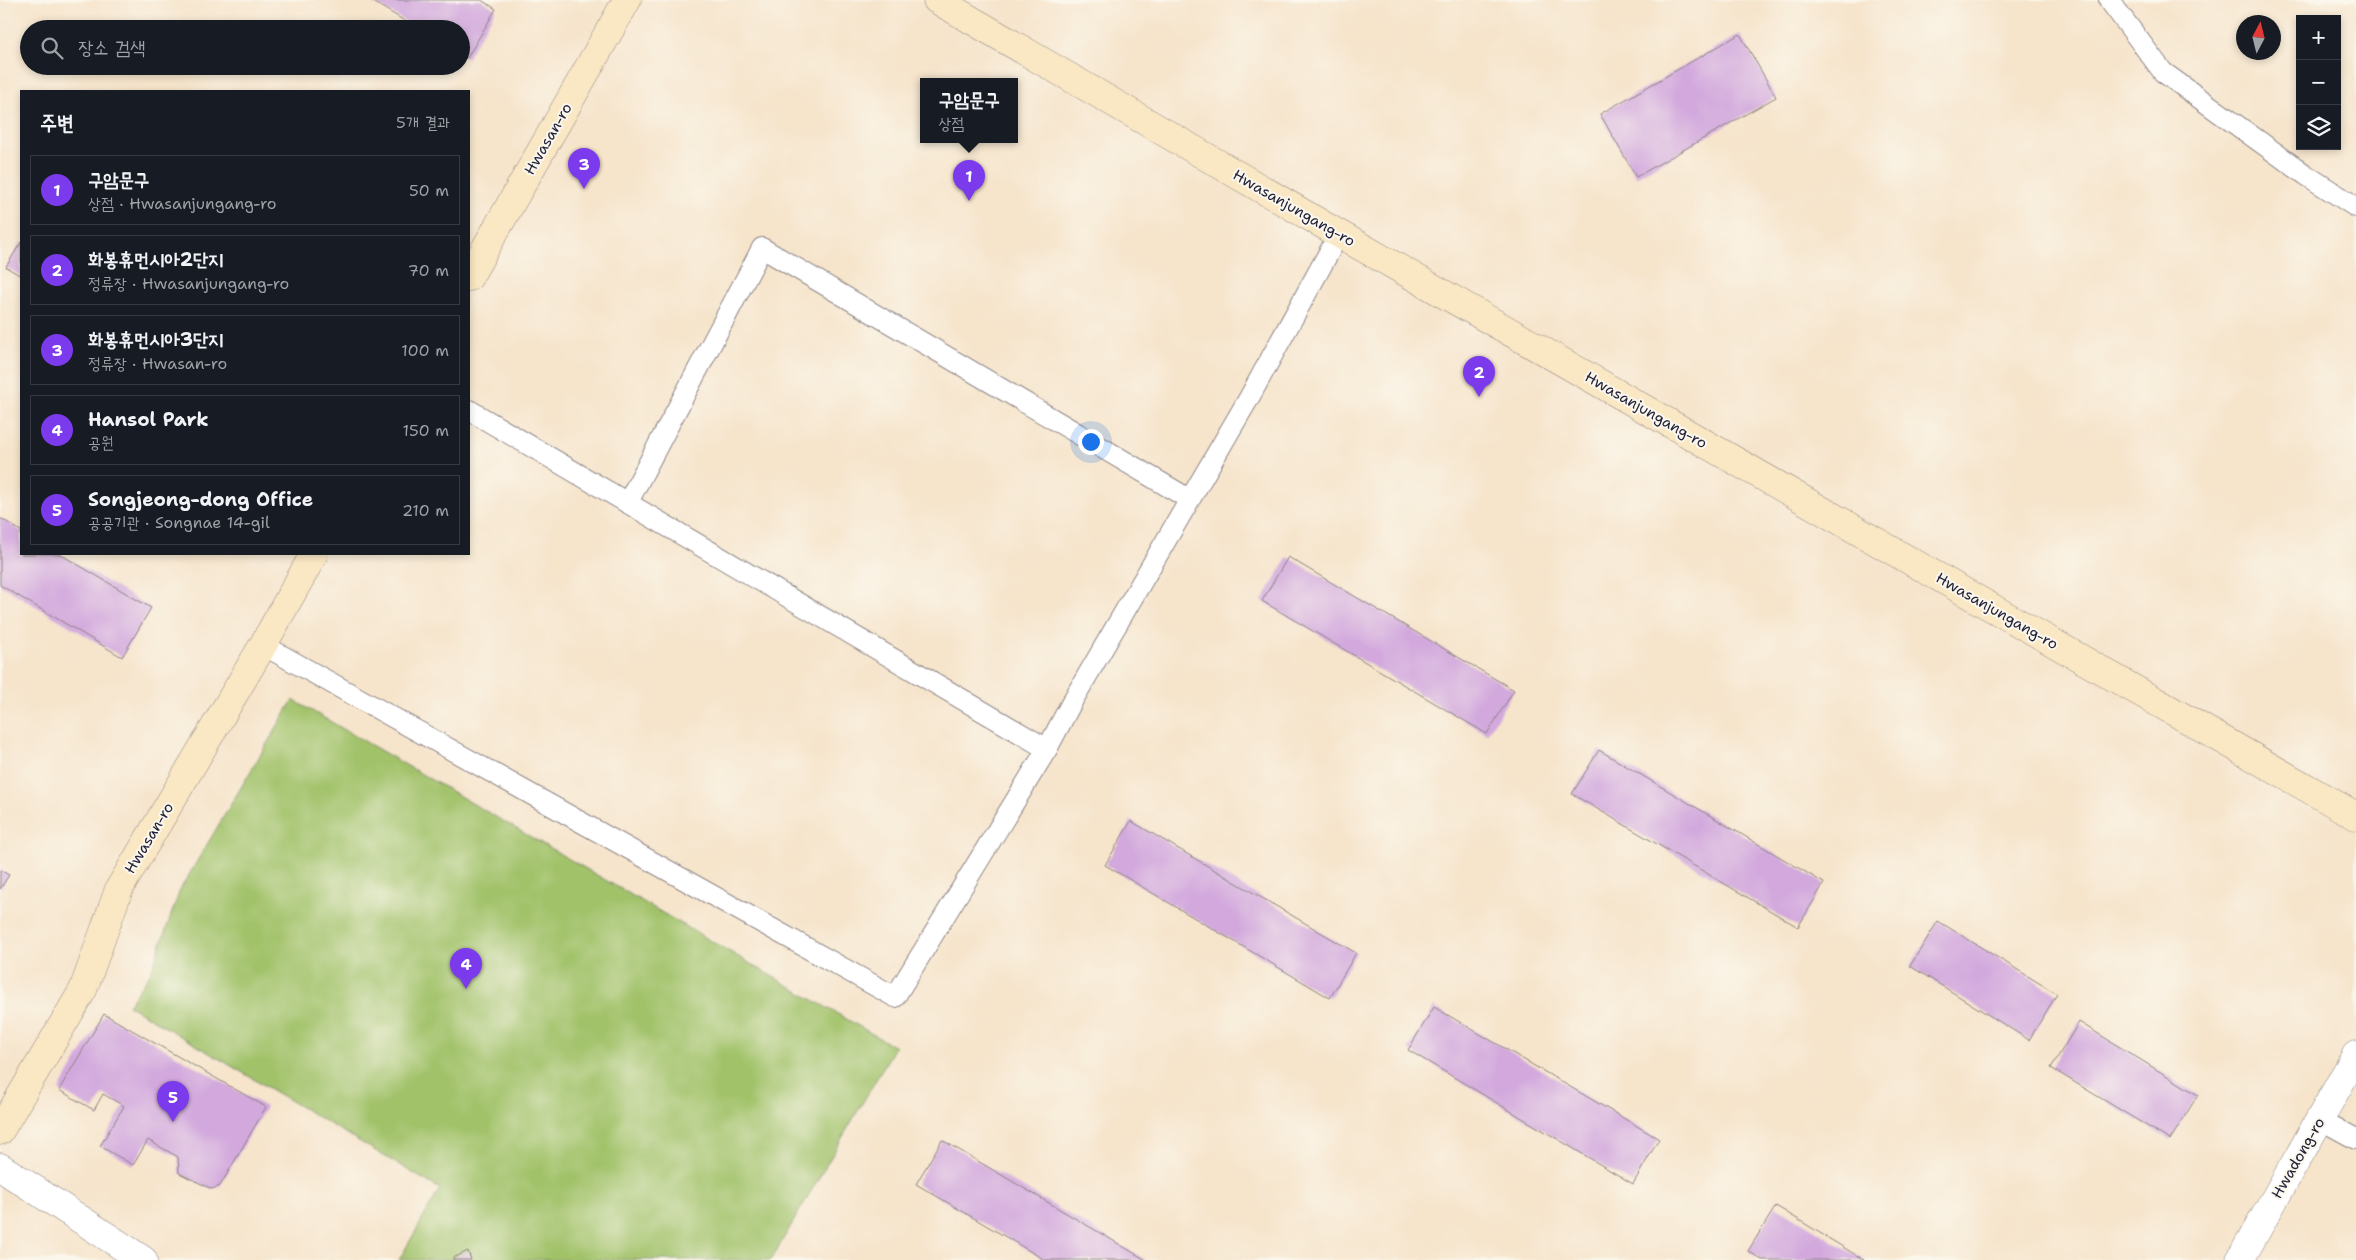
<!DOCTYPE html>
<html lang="ko">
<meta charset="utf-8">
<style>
body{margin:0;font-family:"Shantell Sans","Poor Story",sans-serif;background:#20242c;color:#f1f3f6}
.controls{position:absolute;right:15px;top:15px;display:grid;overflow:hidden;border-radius:0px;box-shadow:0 2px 8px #0003}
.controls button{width:45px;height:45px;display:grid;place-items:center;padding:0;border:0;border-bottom:1px solid #363941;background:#171b24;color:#f1f3f6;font:25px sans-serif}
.compass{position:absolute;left:2236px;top:15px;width:45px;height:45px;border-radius:50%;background:#171b24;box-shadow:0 2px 8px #0003;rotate:7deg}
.you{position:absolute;left:1090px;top:441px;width:18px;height:18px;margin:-12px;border:4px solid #fff;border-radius:50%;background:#1a73e8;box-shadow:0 0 0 8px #1a73e833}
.badge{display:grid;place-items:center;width:32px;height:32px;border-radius:50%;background:#7c3aed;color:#fff;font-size:16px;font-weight:700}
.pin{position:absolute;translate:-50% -41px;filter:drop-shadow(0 1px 2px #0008)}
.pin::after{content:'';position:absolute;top:26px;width:18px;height:15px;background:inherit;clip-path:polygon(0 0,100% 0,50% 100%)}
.popup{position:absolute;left:920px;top:78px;width:98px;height:65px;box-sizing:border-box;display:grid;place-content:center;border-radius:0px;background:#171b24;filter:drop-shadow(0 1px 4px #0005);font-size:16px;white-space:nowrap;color:#9ea1a6}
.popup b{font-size:19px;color:#f1f3f6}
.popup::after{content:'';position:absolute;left:50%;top:100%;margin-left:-10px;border:10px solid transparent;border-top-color:#171b24}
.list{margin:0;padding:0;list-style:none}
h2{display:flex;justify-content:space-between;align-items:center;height:65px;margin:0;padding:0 20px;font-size:21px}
h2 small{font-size:16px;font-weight:400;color:#9ea1a6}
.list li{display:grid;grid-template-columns:32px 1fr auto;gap:15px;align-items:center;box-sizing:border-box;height:70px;margin:0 10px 10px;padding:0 10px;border:1px solid #363941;border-radius:0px}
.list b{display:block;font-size:19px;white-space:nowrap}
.list p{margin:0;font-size:16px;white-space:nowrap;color:#9ea1a6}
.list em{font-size:16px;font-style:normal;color:#9ea1a6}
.icon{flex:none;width:28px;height:28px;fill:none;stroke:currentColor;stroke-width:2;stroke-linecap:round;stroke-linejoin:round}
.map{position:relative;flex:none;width:2356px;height:1260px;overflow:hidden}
.search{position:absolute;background:#171b24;box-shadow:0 2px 8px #0003;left:20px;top:20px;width:450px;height:55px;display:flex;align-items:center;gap:12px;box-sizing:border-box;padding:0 18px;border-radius:28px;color:#9ea1a6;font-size:19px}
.panel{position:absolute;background:#171b24;box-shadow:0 2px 8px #0003;left:20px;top:90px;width:450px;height:465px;border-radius:0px}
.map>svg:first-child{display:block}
</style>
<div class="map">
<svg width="2356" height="1260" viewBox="0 0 2356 1260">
<rect width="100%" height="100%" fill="#fbf7ec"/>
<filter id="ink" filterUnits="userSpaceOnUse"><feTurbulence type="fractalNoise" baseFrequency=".02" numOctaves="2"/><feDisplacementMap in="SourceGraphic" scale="10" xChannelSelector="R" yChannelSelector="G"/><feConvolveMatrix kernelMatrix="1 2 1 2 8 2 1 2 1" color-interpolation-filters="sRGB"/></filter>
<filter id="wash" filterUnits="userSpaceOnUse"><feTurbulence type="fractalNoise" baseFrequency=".0096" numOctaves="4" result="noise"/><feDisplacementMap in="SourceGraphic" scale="20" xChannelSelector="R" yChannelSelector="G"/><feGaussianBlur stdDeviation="1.12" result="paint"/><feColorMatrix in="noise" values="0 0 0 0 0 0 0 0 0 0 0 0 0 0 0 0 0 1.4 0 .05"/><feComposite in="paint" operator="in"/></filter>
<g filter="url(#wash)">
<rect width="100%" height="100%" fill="#f6e4cb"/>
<polygon fill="#a2c26a" stroke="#627252" points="293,700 895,1047 771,1260 399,1260 440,1189 128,1005 151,972 180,890"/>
<g id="blocks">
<g fill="#d2a8dd">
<polygon points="370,0 481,0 496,9 467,58 461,55 461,29 418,29"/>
<polygon points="1740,34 1776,97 1636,177 1600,114"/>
<polygon points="21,242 21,276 6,267"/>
<polygon points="0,518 21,531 21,554 60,554 151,608 122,657 0,585"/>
<polygon points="1288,557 1514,690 1487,734 1262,601"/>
<polygon points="1599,750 1824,883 1798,927 1572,794"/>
<polygon points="1131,821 1356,953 1330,998 1105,865"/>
<polygon points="0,870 9,875 0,889"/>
<polygon points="1938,921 2057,994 2029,1040 1910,966"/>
<polygon points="1434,1007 1659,1139 1633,1184 1408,1050"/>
<polygon points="104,1014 266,1107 220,1186 212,1189 179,1173 178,1157 148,1140 133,1165 100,1146 124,1106 103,1094 94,1110 59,1090"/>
<polygon points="2079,1022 2198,1095 2170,1140 2051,1068"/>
<polygon points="942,1140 1146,1260 1045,1260 916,1184"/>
<polygon points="1776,1206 1864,1260 1762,1260 1748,1251"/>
<polygon points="468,1251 471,1260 453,1260 453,1258"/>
</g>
</g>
</g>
<g filter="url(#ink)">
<use href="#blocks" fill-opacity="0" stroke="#8c8383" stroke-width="1"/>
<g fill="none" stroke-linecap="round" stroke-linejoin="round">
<g stroke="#8c8383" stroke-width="22">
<g id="lane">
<polyline points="2109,0 2163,72 2306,175 2356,207"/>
<polyline points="469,410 1047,749"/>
<polyline points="628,502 762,248 1189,499"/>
<polyline points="263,645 895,997 1047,749 1073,700 1249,398 1339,234"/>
<polyline points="2321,1120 2356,1139"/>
</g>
</g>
<g stroke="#8c8383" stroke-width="29">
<g id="street">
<polyline points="0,1167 143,1260"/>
<polyline points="2240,1260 2356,1055"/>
</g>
</g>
<g stroke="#8c8383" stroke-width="29">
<g id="secondary">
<polyline points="937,0 1339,234 2356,816"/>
<polyline points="469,277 627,0"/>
<polyline points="0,1131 83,990 119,889 263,645 314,554"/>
</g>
</g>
<use href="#lane" stroke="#fff" stroke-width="20"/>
<use href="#street" stroke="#fff" stroke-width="28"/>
<use href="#secondary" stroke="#fae7c3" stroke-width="28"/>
</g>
</g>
<g text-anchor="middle" stroke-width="4" stroke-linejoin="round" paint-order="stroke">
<g font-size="15" fill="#22223b" stroke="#fbf7ec">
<text transform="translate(548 139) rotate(-60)" y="5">Hwasan-ro</text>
<text transform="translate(1294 208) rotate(30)" y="5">Hwasanjungang-ro</text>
<text transform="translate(1646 410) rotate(30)" y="5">Hwasanjungang-ro</text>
<text transform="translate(1997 611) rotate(30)" y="5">Hwasanjungang-ro</text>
<text transform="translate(149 838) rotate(-59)" y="5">Hwasan-ro</text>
<text transform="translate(2298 1158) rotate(-60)" y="5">Hwadong-ro</text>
</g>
</g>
</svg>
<div class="controls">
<button>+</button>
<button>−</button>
<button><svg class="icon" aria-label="layers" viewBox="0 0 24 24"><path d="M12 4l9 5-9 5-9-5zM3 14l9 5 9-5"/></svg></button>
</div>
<svg class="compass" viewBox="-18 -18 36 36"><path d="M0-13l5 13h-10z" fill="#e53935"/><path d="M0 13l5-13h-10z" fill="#9ea1a6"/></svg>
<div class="you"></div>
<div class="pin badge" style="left:969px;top:201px">1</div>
<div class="popup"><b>구암문구</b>상점</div>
<div class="pin badge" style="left:1479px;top:397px">2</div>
<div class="pin badge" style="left:584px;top:189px">3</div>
<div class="pin badge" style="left:466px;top:989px">4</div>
<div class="pin badge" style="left:173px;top:1122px">5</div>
<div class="search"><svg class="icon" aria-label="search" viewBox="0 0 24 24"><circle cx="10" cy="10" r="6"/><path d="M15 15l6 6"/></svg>장소 검색</div>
<section class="panel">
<h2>주변<small>5개 결과</small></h2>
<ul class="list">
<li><span class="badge">1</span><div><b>구암문구</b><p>상점 · Hwasanjungang-ro</p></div><em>50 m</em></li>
<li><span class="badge">2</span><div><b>화봉휴먼시아2단지</b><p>정류장 · Hwasanjungang-ro</p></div><em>70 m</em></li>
<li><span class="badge">3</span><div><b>화봉휴먼시아3단지</b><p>정류장 · Hwasan-ro</p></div><em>100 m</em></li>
<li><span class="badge">4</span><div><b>Hansol Park</b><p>공원</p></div><em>150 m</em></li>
<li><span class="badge">5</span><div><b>Songjeong-dong Office</b><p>공공기관 · Songnae 14-gil</p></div><em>210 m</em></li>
</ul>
</section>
</div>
